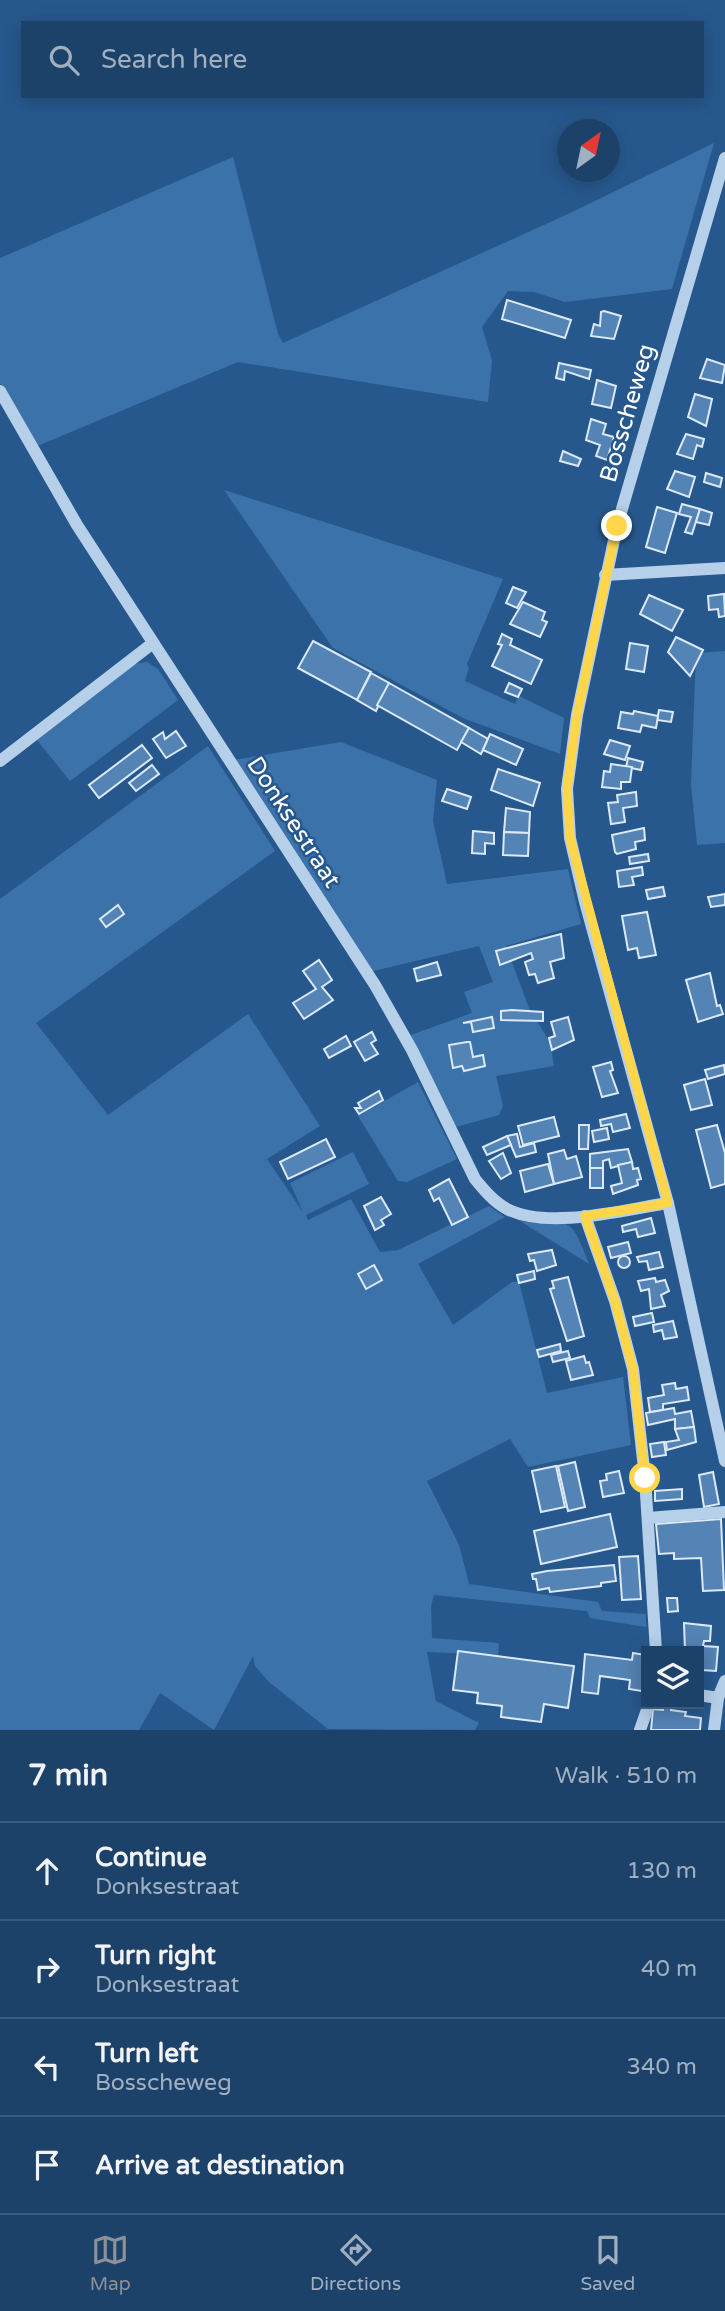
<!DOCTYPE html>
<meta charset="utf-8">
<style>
body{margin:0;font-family:"Varela Round",sans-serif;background:#2a4d72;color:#f1f3f6}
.controls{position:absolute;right:21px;bottom:21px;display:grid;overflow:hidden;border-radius:0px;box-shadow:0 4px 18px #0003}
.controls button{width:63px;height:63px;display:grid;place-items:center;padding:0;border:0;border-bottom:2px solid #3b5b7e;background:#1d426a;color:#f1f3f6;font:35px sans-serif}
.compass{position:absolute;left:557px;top:119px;width:63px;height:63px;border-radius:50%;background:#1d426a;box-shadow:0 4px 18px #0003;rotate:33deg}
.stop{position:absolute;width:21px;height:21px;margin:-16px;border:5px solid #ffd54a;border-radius:50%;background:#fff}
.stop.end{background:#ffd54a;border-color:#fff;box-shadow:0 2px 7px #0008}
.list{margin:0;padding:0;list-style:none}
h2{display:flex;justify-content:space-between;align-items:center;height:91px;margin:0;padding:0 28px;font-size:30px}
h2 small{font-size:23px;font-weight:400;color:#a0b0c1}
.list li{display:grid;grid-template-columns:46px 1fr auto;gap:21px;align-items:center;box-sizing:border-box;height:98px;padding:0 28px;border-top:2px solid #3b5b7e}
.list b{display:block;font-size:26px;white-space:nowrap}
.list p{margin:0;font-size:23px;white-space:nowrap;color:#a0b0c1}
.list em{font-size:23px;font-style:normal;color:#a0b0c1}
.icon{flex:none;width:38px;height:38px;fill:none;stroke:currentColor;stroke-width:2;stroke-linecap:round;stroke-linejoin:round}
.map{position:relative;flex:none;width:725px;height:1730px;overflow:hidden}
.search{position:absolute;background:#1d426a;box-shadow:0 4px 18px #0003;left:21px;right:21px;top:21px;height:77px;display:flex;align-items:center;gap:18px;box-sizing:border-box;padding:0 24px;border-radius:0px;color:#a0b0c1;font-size:26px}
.sheet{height:483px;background:#1d426a}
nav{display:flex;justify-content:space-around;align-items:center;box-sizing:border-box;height:98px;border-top:2px solid #3b5b7e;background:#1d426a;font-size:19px;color:#a0b0c1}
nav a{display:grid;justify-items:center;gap:4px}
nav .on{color:#8c9099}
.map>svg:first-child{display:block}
</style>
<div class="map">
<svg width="725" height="1730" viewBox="0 0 725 1730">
<rect width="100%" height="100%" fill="#27588d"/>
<g fill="#3b72a9">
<polygon points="714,143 672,289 565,302 534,292 508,291 482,327 492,360 488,402 238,362 35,447 0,383 0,258 233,157 278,334 283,343 568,214"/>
<polygon points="224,490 503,579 467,664 469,668 465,681 515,704 519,696 564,718 560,754 463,718 333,648"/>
<polygon points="725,651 725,843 697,845 691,784 696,653"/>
<polygon points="147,662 158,669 178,700 70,781 37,740 134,664"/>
<polygon points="341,742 437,780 433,821 447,884 568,869 581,924 506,946 529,1008 550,1042 554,1066 496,1076 503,1106 499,1115 456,1127 408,1036 472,1013 464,992 493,982 479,946 369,972 233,760"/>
<polygon points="208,746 275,851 36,1023 108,1115 248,1014 320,1126 267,1159 303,1212 290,1183 353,1152 369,1184 306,1215 308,1220 351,1199 380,1252 398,1250 489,1206 505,1217 418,1264 453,1325 512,1282 519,1282 547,1393 623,1377 631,1445 528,1467 510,1439 427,1481 459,1545 469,1584 598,1602 602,1611 646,1614 646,1627 590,1618 587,1611 434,1595 431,1606 432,1638 499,1643 498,1655 427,1652 436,1701 479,1723 475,1730 328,1729 269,1682 255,1666 253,1656 214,1730 160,1693 139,1730 0,1730 0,899"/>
<polygon points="418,1082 457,1159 407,1182 398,1181 358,1116"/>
<path d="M 520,1221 C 570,1228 568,1208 589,1264 Z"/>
</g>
<g fill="#5483b5" stroke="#dbe9f8" stroke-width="2">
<polygon points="507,300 571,320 565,338 502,319"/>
<polygon points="604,311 621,316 614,339 591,336 594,324 600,326 601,312"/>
<polygon points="707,359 725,365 722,383 700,378"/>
<polygon points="559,363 591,370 589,379 565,371 564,380 556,378"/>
<polygon points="597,380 616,386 611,408 592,404"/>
<polygon points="695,394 712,399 706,426 688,417"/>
<polygon points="591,419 606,424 603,434 614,437 607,460 596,456 600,445 586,440"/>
<polygon points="686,434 704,439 702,447 697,445 693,459 677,454"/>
<polygon points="563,451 581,459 578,466 560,461"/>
<polygon points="675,471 695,477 689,497 667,489"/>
<polygon points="706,473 722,478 720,487 704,482"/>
<polygon points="682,504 700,509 692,534 685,532 691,517 679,514"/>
<polygon points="657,507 677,513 665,553 646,547"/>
<polygon points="700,509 712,513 709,525 696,522"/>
<polygon points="513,587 526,592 517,608 506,603"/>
<polygon points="724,594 725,616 719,617 718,609 709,610 708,596"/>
<polygon points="649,595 683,610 672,631 640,614"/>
<polygon points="523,602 545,612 542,620 547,622 540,637 510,624"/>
<polygon points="502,634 512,639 510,645 542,660 531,684 492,666 502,645 498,644"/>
<polygon points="676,637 703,650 690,676 668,652"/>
<polygon points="313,641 371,672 357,700 298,668"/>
<polygon points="630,643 648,646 644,672 626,669"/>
<polygon points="371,673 389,683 376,711 357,700"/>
<polygon points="389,683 469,728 457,750 377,705"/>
<polygon points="509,683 522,689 518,697 505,692"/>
<polygon points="659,710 673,712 671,722 657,720"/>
<polygon points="634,711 658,716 656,728 642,725 640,732 618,728 621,712 633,714"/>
<polygon points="469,728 488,739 481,754 461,742"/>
<polygon points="176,731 186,746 166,758 153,739 163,732 165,739"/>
<polygon points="490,734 523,749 516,765 483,750"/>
<polygon points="610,740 630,746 625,760 604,754"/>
<polygon points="142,745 152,758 99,798 89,785"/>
<polygon points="628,758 643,762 641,770 626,767"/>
<polygon points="611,764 632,767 630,782 621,782 621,789 602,787 604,771 610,772"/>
<polygon points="152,765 159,774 136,791 129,783"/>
<polygon points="498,769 540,783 533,806 491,790"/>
<polygon points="447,789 471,797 467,809 442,801"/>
<polygon points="636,792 637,806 623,808 625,822 611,824 608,803 618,802 617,795"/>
<polygon points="506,808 530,812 529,833 504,832"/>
<polygon points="644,828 645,840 635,842 636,849 617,854 615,852 612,835"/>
<polygon points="473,831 494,833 494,844 485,843 485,854 472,853"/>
<polygon points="504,832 529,833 528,856 503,855"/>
<polygon points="648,854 649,861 630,864 629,857"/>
<polygon points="642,867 643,875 632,877 634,885 619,887 617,871"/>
<polygon points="663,887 665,896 648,899 646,890"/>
<polygon points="725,894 725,905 711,907 708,897"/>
<polygon points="118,905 124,914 106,927 100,919"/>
<polygon points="647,912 656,955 639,958 637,948 628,950 622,916"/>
<polygon points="561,934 564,958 550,962 554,978 538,983 535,974 529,975 525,962 533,959 531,953 500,965 496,951"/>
<polygon points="319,960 332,980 322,987 333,1000 304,1019 293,1003 316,989 303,971"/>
<polygon points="437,962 441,975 417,981 414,969"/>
<polygon points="710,973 717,1006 720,1005 723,1014 698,1022 686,980"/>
<polygon points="512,1010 543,1012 543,1021 501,1020 501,1011"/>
<polygon points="492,1017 494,1028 473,1032 471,1022 463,1023"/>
<polygon points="568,1017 574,1040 552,1050 549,1038 555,1036 551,1022"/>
<polygon points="372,1032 376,1040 371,1043 378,1054 365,1061 354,1042"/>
<polygon points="346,1036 351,1046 329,1058 324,1049"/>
<polygon points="467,1042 470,1042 473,1057 483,1055 485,1066 464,1071 462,1066 453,1068 449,1045"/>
<polygon points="611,1062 613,1070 610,1071 618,1093 602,1097 593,1067"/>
<polygon points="724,1065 725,1074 708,1079 705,1070"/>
<polygon points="705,1079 712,1105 691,1110 684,1085"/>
<polygon points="379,1091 383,1100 359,1114 355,1108 361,1108 358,1103"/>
<polygon points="626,1114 630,1128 613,1132 611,1124 601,1126 600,1120"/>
<polygon points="554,1117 559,1136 523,1145 518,1126"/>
<polygon points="579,1125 589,1125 588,1149 579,1149"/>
<polygon points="717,1125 725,1153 725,1184 711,1188 696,1130"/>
<polygon points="607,1128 609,1139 594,1142 592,1131"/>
<polygon points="517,1134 520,1147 534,1143 536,1152 516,1157 507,1136"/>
<polygon points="507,1136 511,1145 487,1155 483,1147"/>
<polygon points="326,1139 335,1157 288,1179 280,1162"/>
<polygon points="628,1149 632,1162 611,1168 609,1159 603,1161 603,1168 590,1168 590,1154"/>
<polygon points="564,1150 567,1159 576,1156 582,1177 554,1184 548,1154"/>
<polygon points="503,1153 511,1173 501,1179 489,1161"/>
<polygon points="632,1162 633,1169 638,1168 641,1179 637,1180 638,1185 613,1194 611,1186 622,1183 618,1165"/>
<polygon points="548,1164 554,1184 525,1192 520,1171"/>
<rect x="590" y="1168" width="13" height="20"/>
<polygon points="449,1179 468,1217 452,1225 439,1198 434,1201 429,1190"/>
<polygon points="381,1197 391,1214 381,1220 384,1225 375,1230 364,1206"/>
<polygon points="651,1218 655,1233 638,1237 636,1229 623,1232 622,1226"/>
<polygon points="628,1242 631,1253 611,1258 608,1247"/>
<polygon points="552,1250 556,1265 537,1271 534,1260 530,1261 528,1254"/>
<polygon points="659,1252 663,1267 649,1270 647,1261 639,1262 637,1257"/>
<circle cx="624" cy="1262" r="6"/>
<polygon points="374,1265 382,1280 366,1289 358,1274"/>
<polygon points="534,1271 535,1279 519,1283 517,1275"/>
<polygon points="568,1277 584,1336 567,1341 550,1289 554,1288 552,1281"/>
<polygon points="655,1278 656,1282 665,1280 669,1291 661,1295 665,1306 651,1309 649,1289 641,1291 638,1281"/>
<polygon points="652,1313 654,1322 635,1326 633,1317"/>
<polygon points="673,1321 677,1337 664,1339 662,1330 654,1332 653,1325"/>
<polygon points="560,1344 561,1351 539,1357 537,1350"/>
<polygon points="568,1351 570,1358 553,1362 551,1355"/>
<polygon points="584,1356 586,1363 589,1362 593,1375 571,1380 566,1361"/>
<polygon points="675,1383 676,1389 687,1387 689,1400 663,1404 663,1410 650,1412 648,1398 664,1395 662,1385"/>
<polygon points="674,1408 675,1414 691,1411 694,1427 675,1429 675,1419 648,1425 646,1413"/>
<polygon points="694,1427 696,1442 667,1450 666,1442 679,1440 675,1429"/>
<polygon points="664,1442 666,1455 652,1457 650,1444"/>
<polygon points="575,1462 585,1507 568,1511 558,1466"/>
<polygon points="556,1466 565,1507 541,1512 532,1471"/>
<polygon points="619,1471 624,1493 603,1497 600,1481 607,1480 606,1474"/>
<polygon points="713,1472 719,1504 704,1507 699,1475"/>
<polygon points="682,1489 682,1499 655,1501 655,1491"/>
<polygon points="610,1514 617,1547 541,1564 534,1531"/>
<polygon points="721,1519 724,1590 703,1591 701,1558 674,1559 674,1553 659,1554 656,1524"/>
<polygon points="638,1556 641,1599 622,1600 619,1557"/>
<polygon points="614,1565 616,1581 601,1583 601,1586 550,1592 549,1588 538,1590 536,1579 533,1579 532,1574 547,1571"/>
<polygon points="667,1598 677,1598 678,1611 668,1612"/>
<polygon points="684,1623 711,1626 710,1641 704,1641 703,1646 718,1647 716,1671 701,1670 699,1675 699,1651 685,1651"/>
<polygon points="458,1651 574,1666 568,1708 544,1704 541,1722 501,1717 502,1706 477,1703 478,1693 453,1690"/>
<polygon points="633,1653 646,1655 642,1691 629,1689 630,1680 600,1676 598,1694 582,1692 585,1654 632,1660"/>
<polygon points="664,1704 671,1705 671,1710 686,1712 685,1716 701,1718 700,1730 651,1730 653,1709 663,1710"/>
</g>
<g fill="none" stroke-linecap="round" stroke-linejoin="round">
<g stroke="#b6d0ea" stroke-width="12">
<polyline points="725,158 617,526 577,715 567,789 570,838 585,902 668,1203 725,1461"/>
<path d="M 0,391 L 77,525 L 375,985 L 412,1050 L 475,1179 C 484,1190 494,1202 507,1209 C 548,1230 623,1210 668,1203"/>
<polyline points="605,575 725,568"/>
<polyline points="0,761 153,643"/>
<polyline points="585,1216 615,1301 633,1369 645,1478 656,1651"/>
<polyline points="648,1518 725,1512"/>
<polyline points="699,1695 718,1698"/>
<polyline points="640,1730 649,1704"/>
<polyline points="714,1730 718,1698 725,1681"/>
</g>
</g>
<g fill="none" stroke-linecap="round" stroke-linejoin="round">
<polyline stroke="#ffd54a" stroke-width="9" points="617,526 577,715 567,789 570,838 668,1203 585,1216 615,1301 633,1369 645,1478"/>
</g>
<g text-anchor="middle" stroke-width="5" stroke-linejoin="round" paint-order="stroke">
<g font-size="24" fill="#fff" stroke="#27588d">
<text transform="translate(627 413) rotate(-74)" y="8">Bosscheweg</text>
<text transform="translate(294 822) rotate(57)" y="8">Donksestraat</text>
</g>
</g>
</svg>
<div class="controls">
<button><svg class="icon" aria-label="layers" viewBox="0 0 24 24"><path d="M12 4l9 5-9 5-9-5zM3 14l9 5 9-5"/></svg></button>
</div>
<svg class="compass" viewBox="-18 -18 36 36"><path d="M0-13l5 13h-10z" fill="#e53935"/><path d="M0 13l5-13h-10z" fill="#a0b0c1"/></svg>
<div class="stop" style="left:645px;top:1478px"></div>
<div class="stop end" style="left:617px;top:526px"></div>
<div class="search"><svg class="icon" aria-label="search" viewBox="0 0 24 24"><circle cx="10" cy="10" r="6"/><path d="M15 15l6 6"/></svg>Search here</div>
</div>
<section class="sheet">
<h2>7 min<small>Walk · 510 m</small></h2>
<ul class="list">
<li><svg class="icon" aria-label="ahead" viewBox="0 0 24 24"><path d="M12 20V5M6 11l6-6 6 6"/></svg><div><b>Continue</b><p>Donksestraat</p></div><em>130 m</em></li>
<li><svg class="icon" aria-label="right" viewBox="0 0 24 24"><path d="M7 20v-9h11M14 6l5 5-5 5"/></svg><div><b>Turn right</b><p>Donksestraat</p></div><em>40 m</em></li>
<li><svg class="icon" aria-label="left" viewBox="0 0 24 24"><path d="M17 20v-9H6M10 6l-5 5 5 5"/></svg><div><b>Turn left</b><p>Bosscheweg</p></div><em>340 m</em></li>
<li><svg class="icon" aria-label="arrive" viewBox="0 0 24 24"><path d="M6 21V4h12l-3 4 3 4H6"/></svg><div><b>Arrive at destination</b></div></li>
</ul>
</section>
<nav>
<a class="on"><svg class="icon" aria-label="map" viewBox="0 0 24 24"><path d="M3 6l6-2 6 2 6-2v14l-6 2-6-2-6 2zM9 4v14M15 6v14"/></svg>Map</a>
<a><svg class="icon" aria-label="directions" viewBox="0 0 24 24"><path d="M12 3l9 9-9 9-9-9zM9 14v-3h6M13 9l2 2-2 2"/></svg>Directions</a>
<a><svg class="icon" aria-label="saved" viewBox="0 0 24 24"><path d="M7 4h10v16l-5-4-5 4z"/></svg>Saved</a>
</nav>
